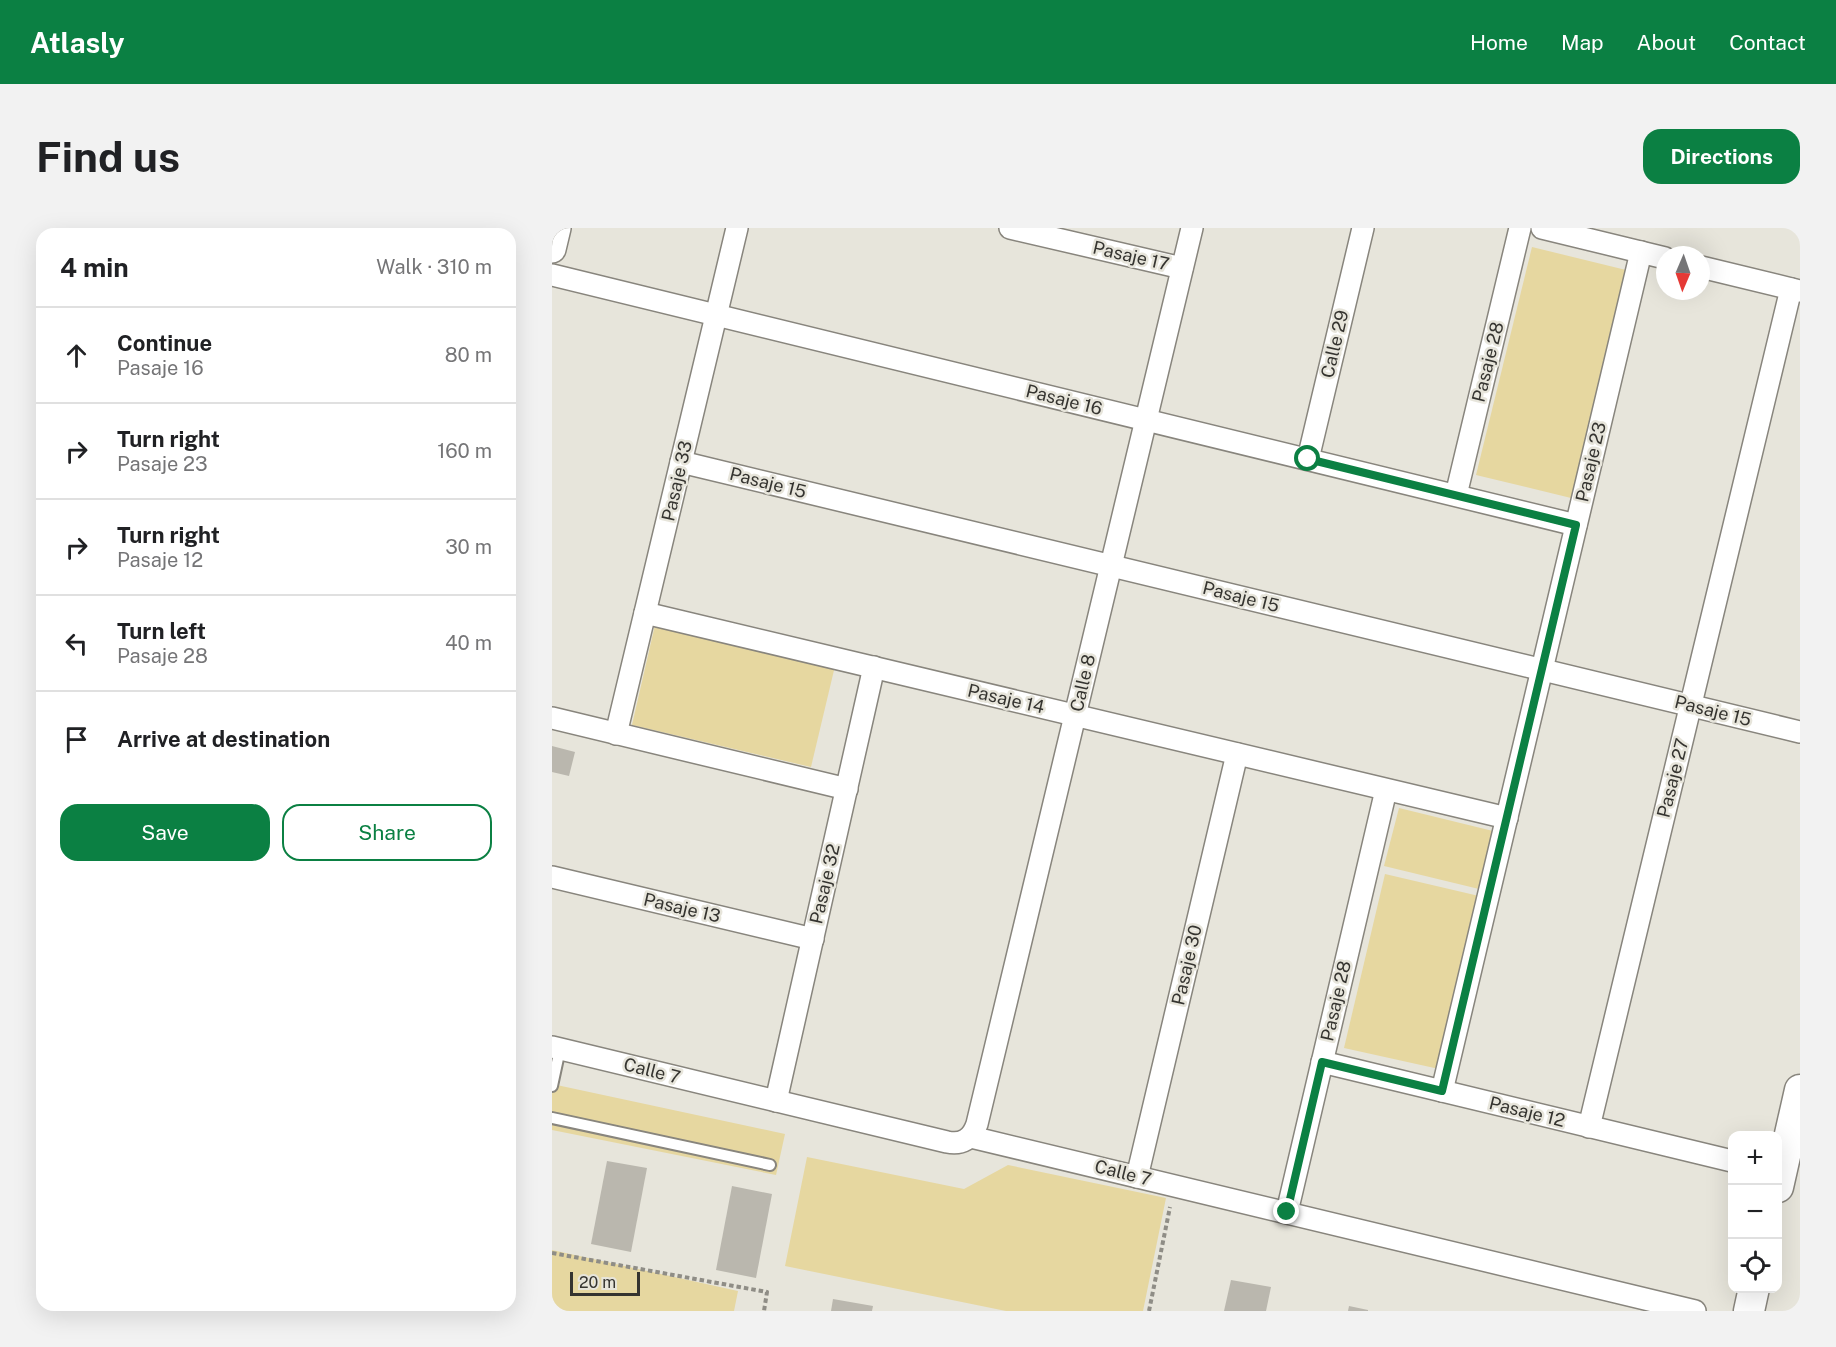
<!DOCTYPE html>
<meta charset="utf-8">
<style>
body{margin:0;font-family:"Public Sans",sans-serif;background:#f2f2f2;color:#202124}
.controls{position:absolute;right:18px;bottom:18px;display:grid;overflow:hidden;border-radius:12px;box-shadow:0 6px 24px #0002}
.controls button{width:54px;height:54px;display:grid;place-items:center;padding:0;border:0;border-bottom:2px solid #e0e0e0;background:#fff;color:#202124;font:30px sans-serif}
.compass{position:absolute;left:1104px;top:18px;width:54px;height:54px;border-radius:50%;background:#fff;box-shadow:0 6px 24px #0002;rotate:182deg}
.scale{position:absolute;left:18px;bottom:15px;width:70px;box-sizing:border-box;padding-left:6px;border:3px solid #353430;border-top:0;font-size:16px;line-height:21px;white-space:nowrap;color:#353430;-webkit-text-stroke:4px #e7e5db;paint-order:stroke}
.stop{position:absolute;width:18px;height:18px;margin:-14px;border:4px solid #0b8043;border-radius:50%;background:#fff}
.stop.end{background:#0b8043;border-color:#fff;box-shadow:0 2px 6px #0008}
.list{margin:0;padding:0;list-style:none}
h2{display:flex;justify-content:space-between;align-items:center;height:78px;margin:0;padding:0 24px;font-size:26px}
h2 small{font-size:20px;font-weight:400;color:#757577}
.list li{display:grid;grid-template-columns:39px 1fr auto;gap:18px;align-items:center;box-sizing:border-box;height:96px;padding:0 24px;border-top:2px solid #e0e0e0}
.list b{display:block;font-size:22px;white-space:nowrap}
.list p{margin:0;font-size:20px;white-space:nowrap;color:#757577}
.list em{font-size:20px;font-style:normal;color:#757577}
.actions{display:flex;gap:12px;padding:18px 24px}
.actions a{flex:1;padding:14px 0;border:2px solid #0b8043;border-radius:18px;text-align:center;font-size:21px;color:#0b8043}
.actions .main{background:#0b8043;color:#fff}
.icon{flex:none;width:33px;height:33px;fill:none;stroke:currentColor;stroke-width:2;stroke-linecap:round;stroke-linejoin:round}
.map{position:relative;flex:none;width:1248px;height:1083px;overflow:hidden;border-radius:18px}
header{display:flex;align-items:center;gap:36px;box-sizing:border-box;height:84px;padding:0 30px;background:#0b8043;color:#fff}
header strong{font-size:28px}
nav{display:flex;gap:33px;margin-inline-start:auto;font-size:21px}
.intro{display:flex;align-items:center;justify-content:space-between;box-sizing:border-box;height:144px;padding:0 36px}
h1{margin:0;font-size:42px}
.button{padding:15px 27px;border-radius:18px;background:#0b8043;color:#fff;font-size:21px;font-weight:700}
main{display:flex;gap:36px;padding:0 36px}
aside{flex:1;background:#fff;border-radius:18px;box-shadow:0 6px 24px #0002}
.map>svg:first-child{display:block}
</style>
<header>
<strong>Atlasly</strong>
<nav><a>Home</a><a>Map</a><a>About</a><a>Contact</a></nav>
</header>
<div class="intro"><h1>Find us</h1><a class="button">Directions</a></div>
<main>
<aside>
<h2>4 min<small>Walk · 310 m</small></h2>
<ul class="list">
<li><svg class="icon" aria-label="ahead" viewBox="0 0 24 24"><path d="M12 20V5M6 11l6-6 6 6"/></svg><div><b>Continue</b><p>Pasaje 16</p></div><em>80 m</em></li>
<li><svg class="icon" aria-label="right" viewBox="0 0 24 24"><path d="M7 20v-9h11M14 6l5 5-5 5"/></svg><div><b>Turn right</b><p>Pasaje 23</p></div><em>160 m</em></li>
<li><svg class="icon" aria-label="right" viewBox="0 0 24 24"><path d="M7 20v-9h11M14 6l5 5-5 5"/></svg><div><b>Turn right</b><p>Pasaje 12</p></div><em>30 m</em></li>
<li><svg class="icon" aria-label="left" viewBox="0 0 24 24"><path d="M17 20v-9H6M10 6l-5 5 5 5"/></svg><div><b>Turn left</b><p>Pasaje 28</p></div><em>40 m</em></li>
<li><svg class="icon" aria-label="arrive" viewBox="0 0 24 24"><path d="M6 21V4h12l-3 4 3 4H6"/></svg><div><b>Arrive at destination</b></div></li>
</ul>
<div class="actions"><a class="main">Save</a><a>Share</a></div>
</aside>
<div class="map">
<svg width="1248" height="1083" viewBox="0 0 1248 1083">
<rect width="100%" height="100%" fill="#e7e5db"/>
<g fill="#e6d7a0">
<polygon points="980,19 1074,42 1019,270 924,247"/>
<polygon points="103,397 283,438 259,539 80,497"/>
<polygon points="847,580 941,603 927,661 832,638"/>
<polygon points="833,646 927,668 887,841 792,820"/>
<polygon points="0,856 233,906 224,947 0,902"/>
<polygon points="255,929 412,961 456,937 614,970 591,1083 454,1083 233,1038"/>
<polygon points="0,1022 186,1063 182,1083 0,1083"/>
</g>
<g fill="#bab7ae">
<polygon points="0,518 23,524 17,548 0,544"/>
<polygon points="55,933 95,940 79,1024 39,1016"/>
<polygon points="180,958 220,966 204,1050 164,1042"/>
<polygon points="679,1052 719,1059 714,1083 672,1083"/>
<polygon points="281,1071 321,1078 320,1083 279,1083"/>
<polygon points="797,1078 816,1082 816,1083 796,1083"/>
</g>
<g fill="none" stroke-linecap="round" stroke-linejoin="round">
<g stroke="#88857d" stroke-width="14">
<g id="service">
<polyline points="0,858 8,821"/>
<polyline points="0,890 218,937"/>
</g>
</g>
<g stroke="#88857d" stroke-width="24">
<g id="minor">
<polyline points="458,0 630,40"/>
<polyline points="990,0 1113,30"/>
<polyline points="1149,39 1248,63"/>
<polyline points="0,47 1024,297"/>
<polyline points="756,231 811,0"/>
<polyline points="129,234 1248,504"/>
<polyline points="904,267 968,0"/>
<polyline points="93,385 955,590"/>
<polyline points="0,490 295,561"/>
<polyline points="64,506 185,0"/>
<polyline points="0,649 261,711"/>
<path d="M 0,819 L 395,914 C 410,917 420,911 425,896 L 640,0"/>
<polyline points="770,834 1180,933"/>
<polyline points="890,863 1089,24"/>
<polyline points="224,873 322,439"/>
<polyline points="1037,899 1239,61"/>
<polyline points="419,909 1143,1083"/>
<polyline points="585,949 685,526"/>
<polyline points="735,984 834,562"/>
</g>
</g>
<g stroke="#88857d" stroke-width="30">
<polyline id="tertiary" points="0,21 5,0"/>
</g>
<g stroke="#88857d" stroke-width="33">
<g id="secondary">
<polyline points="1226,959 1248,862"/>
<polyline points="1197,1083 1202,1060"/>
</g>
</g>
<g stroke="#8f8d86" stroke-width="4" stroke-dasharray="4.5 3" stroke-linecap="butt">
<polyline points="0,1025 215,1064 212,1083"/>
<polyline points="597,1083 618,979"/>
</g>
<use href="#service" stroke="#fff" stroke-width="10"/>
<use href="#minor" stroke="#fff" stroke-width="21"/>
<use href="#tertiary" stroke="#fff" stroke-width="27"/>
<use href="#secondary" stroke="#fff" stroke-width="30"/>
</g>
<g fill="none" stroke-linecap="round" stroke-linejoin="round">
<polyline stroke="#0b8043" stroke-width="8" points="735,984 770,834 890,863 1024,297 756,231"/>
</g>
<g text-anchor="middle" stroke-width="5" stroke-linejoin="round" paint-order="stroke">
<g font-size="18" fill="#353430" stroke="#e7e5db">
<text transform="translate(579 28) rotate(13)" y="6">Pasaje 17</text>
<text transform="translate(783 116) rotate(-77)" y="6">Calle 29</text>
<text transform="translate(936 134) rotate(-76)" y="6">Pasaje 28</text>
<text transform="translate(512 172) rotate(14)" y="6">Pasaje 16</text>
<text transform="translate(1039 234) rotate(-77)" y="6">Pasaje 23</text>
<text transform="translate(125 253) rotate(-77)" y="6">Pasaje 33</text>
<text transform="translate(216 255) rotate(14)" y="6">Pasaje 15</text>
<text transform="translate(689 369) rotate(14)" y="6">Pasaje 15</text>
<text transform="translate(531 455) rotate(-77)" y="6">Calle 8</text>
<text transform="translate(454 471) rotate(13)" y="6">Pasaje 14</text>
<text transform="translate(1161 483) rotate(14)" y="6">Pasaje 15</text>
<text transform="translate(1121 550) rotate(-76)" y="6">Pasaje 27</text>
<text transform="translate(273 656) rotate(-77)" y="6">Pasaje 32</text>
<text transform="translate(130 680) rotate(13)" y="6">Pasaje 13</text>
<text transform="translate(635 737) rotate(-77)" y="6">Pasaje 30</text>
<text transform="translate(784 773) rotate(-77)" y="6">Pasaje 28</text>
<text transform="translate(100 843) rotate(14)" y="6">Calle 7</text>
<text transform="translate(975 884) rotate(14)" y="6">Pasaje 12</text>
<text transform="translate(571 945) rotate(14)" y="6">Calle 7</text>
</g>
</g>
</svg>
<div class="controls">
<button>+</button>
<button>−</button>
<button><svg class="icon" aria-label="locate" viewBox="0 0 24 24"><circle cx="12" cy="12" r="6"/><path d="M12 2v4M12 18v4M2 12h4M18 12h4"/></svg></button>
</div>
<svg class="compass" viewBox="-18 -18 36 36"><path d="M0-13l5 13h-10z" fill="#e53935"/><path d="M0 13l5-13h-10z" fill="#757577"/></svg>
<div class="scale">20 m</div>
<div class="stop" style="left:756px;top:231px"></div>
<div class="stop end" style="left:735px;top:984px"></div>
</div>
</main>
